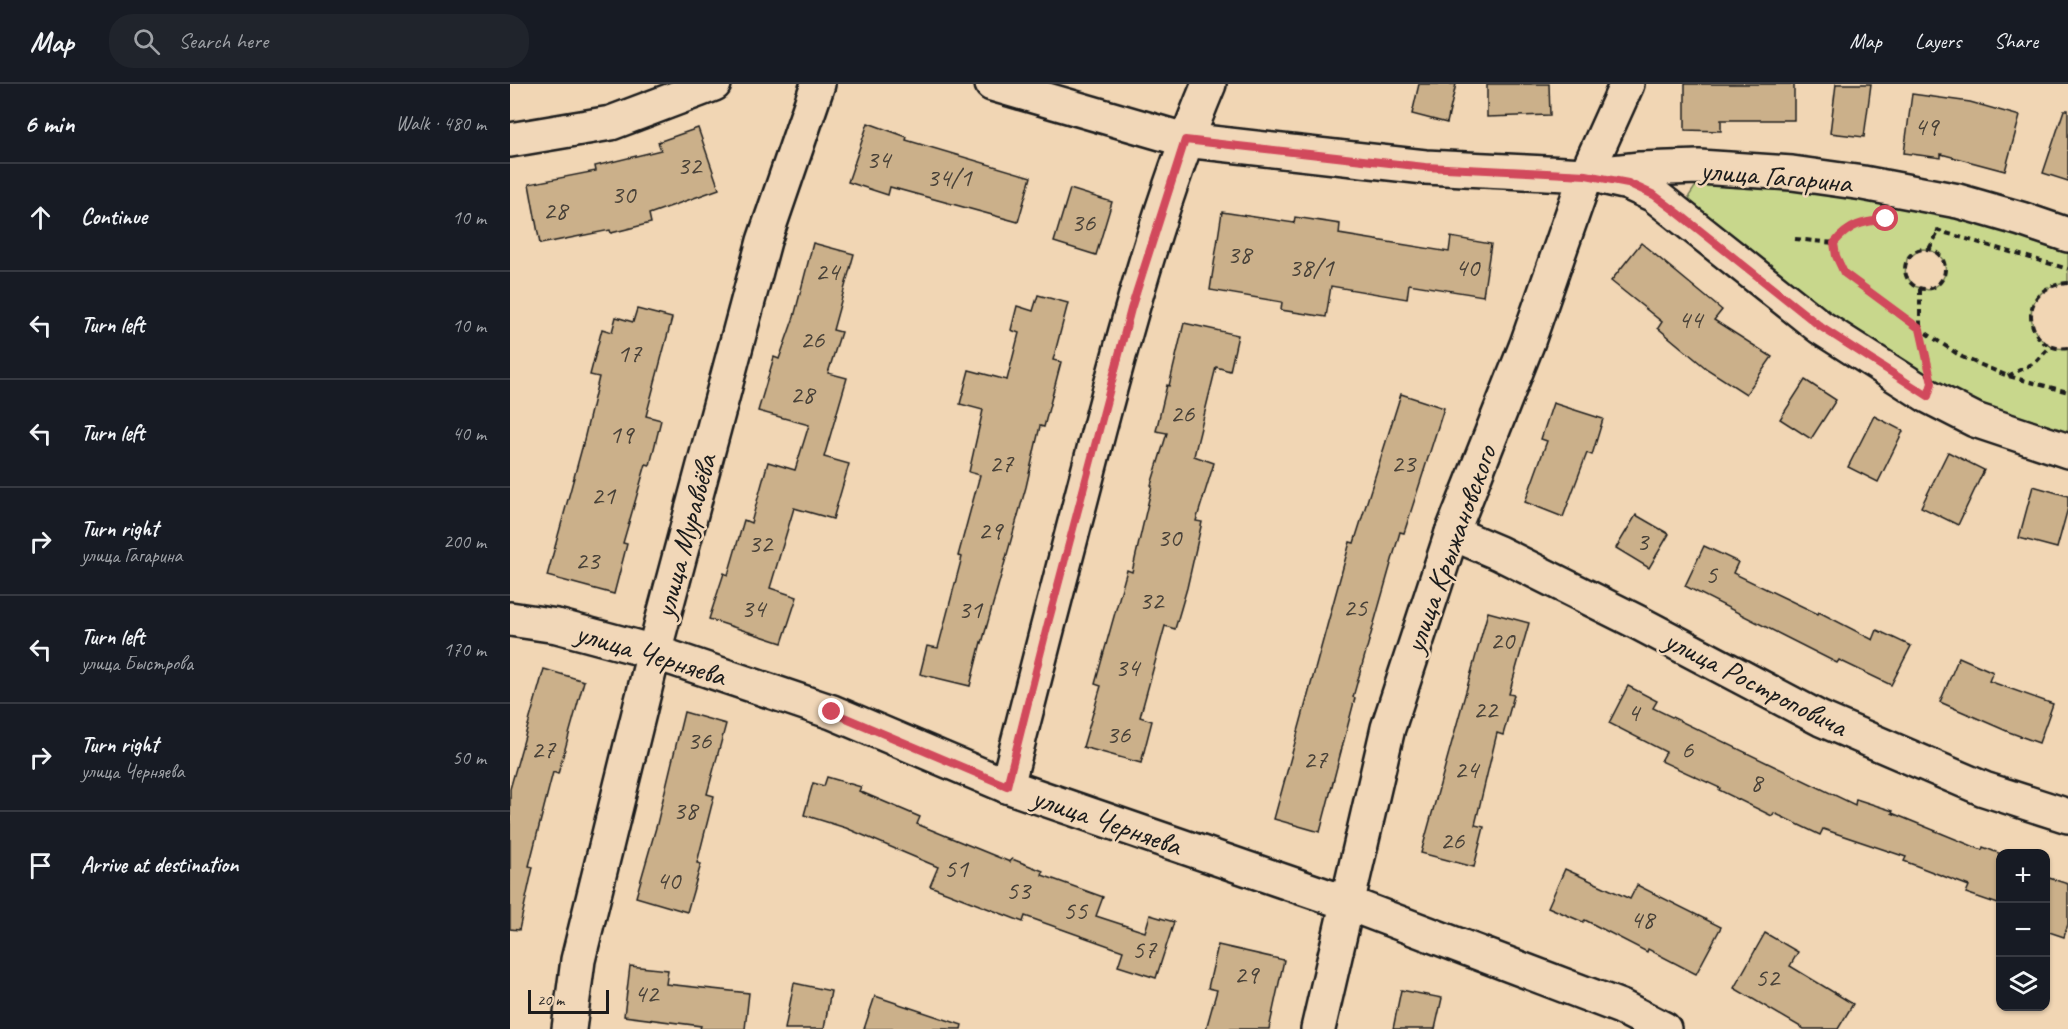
<!DOCTYPE html>
<meta charset="utf-8">
<style>
body{margin:0;font-family:Caveat,sans-serif;background:#20242c;color:#f1f3f6}
.controls{position:absolute;right:18px;bottom:18px;display:grid;overflow:hidden;border-radius:12px;box-shadow:0 2px 4px #0004}
.controls button{width:54px;height:54px;display:grid;place-items:center;padding:0;border:0;border-bottom:2px solid #363941;background:#171b24;color:#f1f3f6;font:30px sans-serif}
.scale{position:absolute;left:18px;bottom:15px;width:81px;box-sizing:border-box;padding-left:6px;border:3px solid #1c1c1c;border-top:0;font-size:16px;line-height:21px;white-space:nowrap;color:#1c1c1c;-webkit-text-stroke:4px #f1d7b8;paint-order:stroke}
.stop{position:absolute;width:18px;height:18px;margin:-14px;border:4px solid #d1495b;border-radius:50%;background:#fff}
.stop.end{background:#d1495b;border-color:#fff;box-shadow:0 2px 6px #0008}
.list{margin:0;padding:0;list-style:none}
h2{display:flex;justify-content:space-between;align-items:center;height:78px;margin:0;padding:0 24px;font-size:26px}
h2 small{font-size:20px;font-weight:400;color:#9ea1a6}
.list li{display:grid;grid-template-columns:39px 1fr auto;gap:18px;align-items:center;box-sizing:border-box;height:108px;padding:0 24px;border-top:2px solid #363941}
.list b{display:block;font-size:22px;white-space:nowrap}
.list p{margin:0;font-size:20px;white-space:nowrap;color:#9ea1a6}
.list em{font-size:20px;font-style:normal;color:#9ea1a6}
.icon{flex:none;width:33px;height:33px;fill:none;stroke:currentColor;stroke-width:2;stroke-linecap:round;stroke-linejoin:round}
.map{position:relative;flex:none;width:1558px;height:945px;overflow:hidden}
header{display:flex;align-items:center;gap:36px;box-sizing:border-box;height:84px;padding:0 30px;background:#171b24;border-bottom:2px solid #363941}
header strong{font-size:28px}
nav{display:flex;gap:33px;margin-inline-start:auto;font-size:21px}
.search{width:420px;height:54px;background:#20242c;display:flex;align-items:center;gap:15px;box-sizing:border-box;padding:0 21px;border-radius:24px;color:#9ea1a6;font-size:22px}
main{display:flex}
aside{flex:1;background:#171b24}
.map>svg:first-child{display:block}
</style>
<header>
<strong>Map</strong>
<div class="search"><svg class="icon" aria-label="search" viewBox="0 0 24 24"><circle cx="10" cy="10" r="6"/><path d="M15 15l6 6"/></svg>Search here</div>
<nav><a>Map</a><a>Layers</a><a>Share</a></nav>
</header>
<main>
<aside>
<h2>6 min<small>Walk · 480 m</small></h2>
<ul class="list">
<li><svg class="icon" aria-label="ahead" viewBox="0 0 24 24"><path d="M12 20V5M6 11l6-6 6 6"/></svg><div><b>Continue</b></div><em>10 m</em></li>
<li><svg class="icon" aria-label="left" viewBox="0 0 24 24"><path d="M17 20v-9H6M10 6l-5 5 5 5"/></svg><div><b>Turn left</b></div><em>10 m</em></li>
<li><svg class="icon" aria-label="left" viewBox="0 0 24 24"><path d="M17 20v-9H6M10 6l-5 5 5 5"/></svg><div><b>Turn left</b></div><em>40 m</em></li>
<li><svg class="icon" aria-label="right" viewBox="0 0 24 24"><path d="M7 20v-9h11M14 6l5 5-5 5"/></svg><div><b>Turn right</b><p>улица Гагарина</p></div><em>200 m</em></li>
<li><svg class="icon" aria-label="left" viewBox="0 0 24 24"><path d="M17 20v-9H6M10 6l-5 5 5 5"/></svg><div><b>Turn left</b><p>улица Быстрова</p></div><em>170 m</em></li>
<li><svg class="icon" aria-label="right" viewBox="0 0 24 24"><path d="M7 20v-9h11M14 6l5 5-5 5"/></svg><div><b>Turn right</b><p>улица Черняева</p></div><em>50 m</em></li>
<li><svg class="icon" aria-label="arrive" viewBox="0 0 24 24"><path d="M6 21V4h12l-3 4 3 4H6"/></svg><div><b>Arrive at destination</b></div></li>
</ul>
</aside>
<div class="map">
<svg width="1558" height="945" viewBox="0 0 1558 945">
<rect width="100%" height="100%" fill="#f1d6b4"/>
<filter id="ink" filterUnits="userSpaceOnUse"><feTurbulence type="fractalNoise" baseFrequency=".0167" numOctaves="2"/><feDisplacementMap in="SourceGraphic" scale="12" xChannelSelector="R" yChannelSelector="G"/><feConvolveMatrix kernelMatrix="1 2 1 2 8 2 1 2 1" color-interpolation-filters="sRGB"/></filter>
<g filter="url(#ink)">
<path fill="#c8d78c" stroke="#727a54" stroke-width="1.5" fill-rule="evenodd" d="M 1196,97 L 1292,100 L 1445,126 L 1558,160 L 1558,199 C 1500,204 1519,271 1558,264 L 1558,352 L 1498,331 L 1422,299 L 1313,228 L 1182,122 L 1179,112 L 1185,103 ZM 1411,165 C 1439,165 1445,197 1418,206 L 1404,202 L 1395,190 L 1397,175 Z"/>
<g fill="#cbb08a" stroke="#1c1c1c" stroke-width="1.5">
<polygon points="909,0 946,0 937,39 902,30"/>
<polygon points="977,0 1039,0 1040,31 977,33"/>
<polygon points="1175,0 1284,0 1284,36 1211,36 1211,47 1175,46"/>
<polygon points="1326,0 1361,0 1354,53 1320,49"/>
<polygon points="1402,10 1460,18 1510,32 1495,87 1431,70 1431,74 1394,69"/>
<polygon points="1554,26 1558,26 1558,97 1533,89"/>
<polygon points="358,39 397,53 396,56 521,93 508,138 380,103 378,111 338,98"/>
<polygon points="188,44 209,105 139,130 141,139 101,149 100,146 30,160 19,100 86,87 85,82 151,66 148,58"/>
<polygon points="560,105 602,118 586,171 544,158"/>
<polygon points="712,128 784,139 785,133 830,140 829,150 939,168 941,153 981,160 973,212 899,200 897,215 821,202 816,233 771,226 772,218 700,206"/>
<polygon points="303,159 344,170 323,246 331,248 318,289 337,294 314,373 339,380 323,435 284,424 260,504 287,513 272,559 199,535 214,489 218,491 234,436 241,439 258,378 285,386 299,341 248,327 264,273 269,275 284,233"/>
<polygon points="1131,159 1212,226 1204,236 1262,273 1236,310 1197,285 1148,244 1152,238 1101,197"/>
<polygon points="528,211 558,219 543,276 551,278 534,343 530,342 516,403 472,559 471,558 460,602 410,590 417,562 428,564 452,473 448,472 470,391 459,388 473,326 450,320 459,286 497,296 509,249 501,246 507,222 523,227"/>
<polygon points="127,225 162,234 136,332 151,336 140,381 136,380 113,459 117,460 104,510 37,492 72,364 89,293 80,291 92,245 102,248 106,233 123,238"/>
<polygon points="674,239 728,251 720,287 706,283 684,372 704,379 686,437 692,438 677,504 665,545 655,542 630,633 642,637 631,679 573,663 591,602 585,600 617,486 622,488 642,402 641,401 657,349 646,347 657,301 659,302"/>
<polygon points="1295,296 1326,316 1301,355 1270,335"/>
<polygon points="891,310 934,324 894,449 890,448 843,613 845,614 810,748 764,735 840,458 844,459"/>
<polygon points="1043,319 1093,335 1082,371 1077,369 1053,433 1015,418 1037,357 1031,355"/>
<polygon points="1364,332 1393,347 1368,398 1338,383"/>
<polygon points="1438,368 1474,386 1448,441 1411,423"/>
<polygon points="1523,402 1558,412 1558,424 1547,464 1509,454"/>
<polygon points="1126,431 1159,450 1139,484 1106,464"/>
<polygon points="1194,462 1228,478 1223,489 1308,530 1309,528 1363,556 1367,546 1401,562 1381,601 1329,576 1327,579 1175,502"/>
<polygon points="978,528 1019,539 999,610 1004,611 993,651 987,649 965,741 974,743 964,783 911,769"/>
<polygon points="1449,573 1483,588 1479,597 1543,620 1529,659 1499,648 1430,618"/>
<polygon points="34,585 74,597 48,690 43,688 19,782 23,783 9,846 0,845 0,705"/>
<polygon points="1118,602 1147,617 1143,624 1345,721 1346,715 1383,727 1382,729 1472,766 1473,763 1491,770 1491,821 1456,809 1459,802 1394,777 1396,773 1313,745 1310,751 1264,729 1262,732 1209,706 1210,704 1151,677 1156,668 1099,639"/>
<polygon points="174,628 216,640 197,710 204,712 187,779 191,780 177,828 126,813 147,740"/>
<polygon points="317,693 351,703 349,707 410,733 407,740 500,778 502,775 533,787 532,791 593,813 586,832 635,848 640,831 664,838 646,894 608,882 613,867 515,832 513,838 420,802 428,783 336,744 294,731 303,699 314,702"/>
<polygon points="1055,785 1120,815 1127,801 1211,843 1186,890 1138,865 1137,868 1075,836 1073,838 1038,823"/>
<polygon points="1539,794 1558,800 1558,840 1554,853 1536,847 1536,806"/>
<polygon points="1255,849 1288,868 1280,882 1343,920 1328,945 1294,945 1224,904"/>
<polygon points="708,861 774,876 759,945 696,945 707,906 698,904"/>
<polygon points="120,882 158,886 156,900 239,909 235,945 190,945 191,942 114,932"/>
<polygon points="284,899 321,907 314,945 275,945"/>
<polygon points="891,906 932,914 925,945 883,945"/>
<polygon points="365,912 452,941 451,945 354,945"/>
</g>
<g fill="none" stroke-linecap="round" stroke-linejoin="round">
<g stroke="#1c1c1c" stroke-width="38">
<g id="minor">
<polyline points="482,0 675,56 915,83 1076,91 1130,85 1189,83 1282,89 1353,99 1448,117 1511,135 1558,151"/>
<polyline points="0,56 101,39 204,0"/>
<polyline points="1096,94 1118,99 1144,111 1310,243 1418,312 1465,336 1558,367"/>
<polyline points="942,449 989,469 1127,538 1311,635 1474,705 1558,732"/>
<polyline points="0,535 47,542 144,568 322,628 497,702 837,819 1111,923 1154,945"/>
<path d="M 497,702 C 527,583 558,465 589,346 C 620,229 652,112 699,0"/>
<polyline points="59,945 68,876 144,568 254,157 308,0"/>
<polyline points="808,945 878,644 942,449 1017,260 1076,91 1117,0"/>
</g>
</g>
<g stroke="#1c1c1c" stroke-width="4" stroke-dasharray="6 4.5" stroke-linecap="butt">
<path d="M 1372,135 C 1350,138 1338,141 1324,159 L 1326,172 L 1334,189 L 1410,245 L 1452,273 L 1498,292 L 1558,308"/>
<polyline points="1426,146 1558,185"/>
<polyline points="1285,155 1324,159"/>
<circle cx="1415" cy="185" r="20"/>
<polyline points="1419,165 1430,145"/>
<path d="M 1558,199 C 1501,203 1517,271 1558,264"/>
<polyline points="1410,205 1410,245 1417,276"/>
<polyline points="1498,292 1526,278 1541,262"/>
</g>
<use href="#minor" stroke="#f1d7b8" stroke-width="33"/>
</g>
</g>
<g fill="none" stroke-linecap="round" stroke-linejoin="round" filter="url(#ink)">
<path stroke="#d1495b" stroke-width="8" d="M 322,628 L 497,702 L 537,543 L 621,225 L 675,56 L 915,83 L 1076,91 L 1118,99 L 1144,111 L 1168,129 L 1311,243 L 1418,312 L 1422,299 L 1410,245 L 1334,189 L 1326,172 L 1324,159 C 1340,140 1352,138 1376,135"/>
</g>
<g text-anchor="middle" stroke-width="5" stroke-linejoin="round" paint-order="stroke">
<g font-size="27" fill="#484138">
<text x="1416" y="51">49</text>
<text x="368" y="84">34</text>
<text x="179" y="90">32</text>
<text x="439" y="102">34/1</text>
<text x="113" y="119">30</text>
<text x="45" y="135">28</text>
<text x="573" y="147">36</text>
<text x="729" y="179">38</text>
<text x="801" y="192">38/1</text>
<text x="957" y="192">40</text>
<text x="317" y="196">24</text>
<text x="1180" y="244">44</text>
<text x="302" y="264">26</text>
<text x="119" y="278">17</text>
<text x="292" y="319">28</text>
<text x="672" y="338">26</text>
<text x="111" y="359">19</text>
<text x="491" y="388">27</text>
<text x="893" y="388">23</text>
<text x="93" y="420">21</text>
<text x="480" y="455">29</text>
<text x="659" y="462">30</text>
<text x="1132" y="466">3</text>
<text x="250" y="468">32</text>
<text x="77" y="485">23</text>
<text x="1201" y="499">5</text>
<text x="641" y="525">32</text>
<text x="845" y="532">25</text>
<text x="243" y="533">34</text>
<text x="460" y="534">31</text>
<text x="992" y="565">20</text>
<text x="617" y="592">34</text>
<text x="975" y="634">22</text>
<text x="1123" y="637">4</text>
<text x="608" y="659">36</text>
<text x="189" y="665">36</text>
<text x="33" y="674">27</text>
<text x="1177" y="674">6</text>
<text x="805" y="684">27</text>
<text x="956" y="694">24</text>
<text x="1246" y="707">8</text>
<text x="175" y="735">38</text>
<text x="942" y="765">26</text>
<text x="446" y="793">51</text>
<text x="158" y="805">40</text>
<text x="508" y="815">53</text>
<text x="565" y="835">55</text>
<text x="1132" y="844">48</text>
<text x="634" y="874">57</text>
<text x="736" y="899">29</text>
<text x="1257" y="902">52</text>
<text x="136" y="918">42</text>
</g>
<g font-size="30" fill="#1c1c1c" stroke="#f1d7b8">
<text transform="translate(1266 92) rotate(5)" y="10">улица Гагарина</text>
<text transform="translate(175 452) rotate(-75)" y="10">улица Муравьёва</text>
<text transform="translate(940 465) rotate(-70)" y="10">улица Крыжановского</text>
<text transform="translate(141 570) rotate(17)" y="10">улица Черняева</text>
<text transform="translate(1246 599) rotate(27)" y="10">улица Ростроповича</text>
<text transform="translate(597 737) rotate(19)" y="10">улица Черняева</text>
</g>
</g>
</svg>
<div class="controls">
<button>+</button>
<button>−</button>
<button><svg class="icon" aria-label="layers" viewBox="0 0 24 24"><path d="M12 4l9 5-9 5-9-5zM3 14l9 5 9-5"/></svg></button>
</div>
<div class="scale">20 m</div>
<div class="stop" style="left:1376px;top:135px"></div>
<div class="stop end" style="left:322px;top:628px"></div>
</div>
</main>
